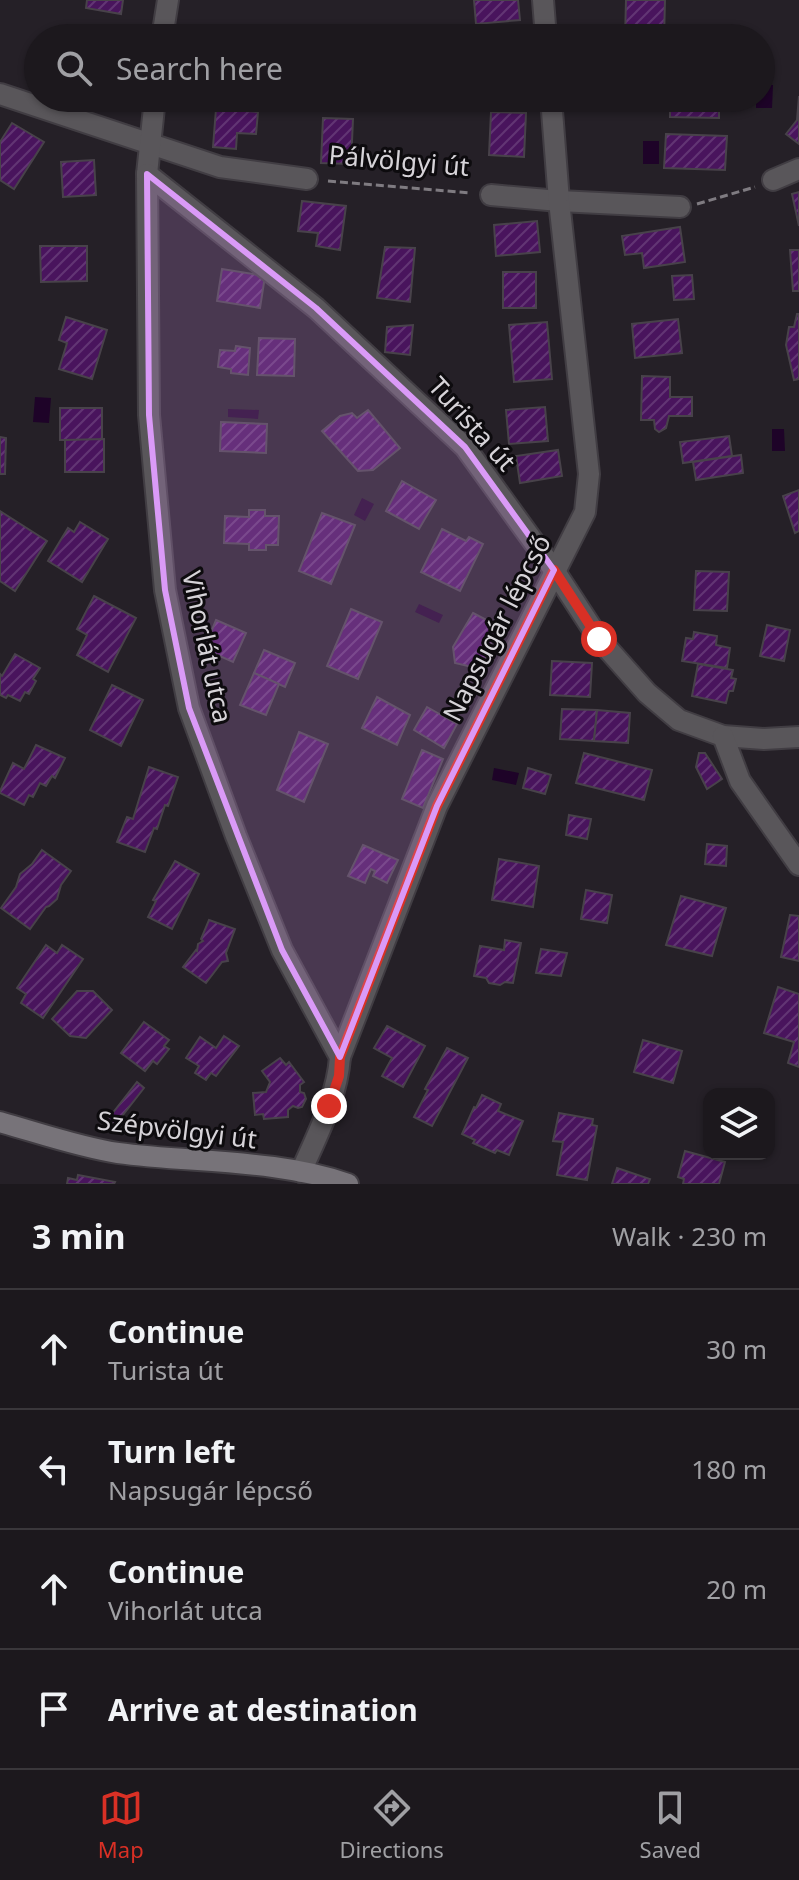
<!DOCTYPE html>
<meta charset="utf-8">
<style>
body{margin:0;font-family:"Noto Sans",sans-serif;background:#29252a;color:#f1f3f6}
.controls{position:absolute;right:24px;bottom:24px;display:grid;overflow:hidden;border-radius:16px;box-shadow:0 2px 6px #0004}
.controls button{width:72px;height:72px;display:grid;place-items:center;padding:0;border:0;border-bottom:2px solid #3a373b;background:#1c181d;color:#f1f3f6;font:40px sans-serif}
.stop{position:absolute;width:24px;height:24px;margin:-18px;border:6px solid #d93025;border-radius:50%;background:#fff}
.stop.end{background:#d93025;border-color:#fff;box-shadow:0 2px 8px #0008}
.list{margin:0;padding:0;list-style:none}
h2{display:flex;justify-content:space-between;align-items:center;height:104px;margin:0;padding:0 32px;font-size:34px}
h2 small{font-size:26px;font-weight:400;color:#a0a0a4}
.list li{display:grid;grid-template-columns:52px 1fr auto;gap:24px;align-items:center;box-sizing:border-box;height:120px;padding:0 32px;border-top:2px solid #3a373b}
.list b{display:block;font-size:30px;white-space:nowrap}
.list p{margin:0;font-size:26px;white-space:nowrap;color:#a0a0a4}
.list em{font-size:26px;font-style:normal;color:#a0a0a4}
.icon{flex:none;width:44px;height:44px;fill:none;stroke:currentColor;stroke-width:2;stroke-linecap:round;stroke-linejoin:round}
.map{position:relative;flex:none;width:799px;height:1184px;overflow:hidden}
.search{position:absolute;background:#1c181d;box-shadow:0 2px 6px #0004;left:24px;right:24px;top:24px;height:88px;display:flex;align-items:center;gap:20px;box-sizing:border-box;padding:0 28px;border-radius:44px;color:#a0a0a4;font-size:30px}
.sheet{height:584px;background:#1c181d}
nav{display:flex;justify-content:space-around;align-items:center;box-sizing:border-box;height:112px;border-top:2px solid #3a373b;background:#1c181d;font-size:22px;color:#a0a0a4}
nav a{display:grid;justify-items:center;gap:4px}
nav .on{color:#d93025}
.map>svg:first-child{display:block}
</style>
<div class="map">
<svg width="799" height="1184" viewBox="0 0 799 1184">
<defs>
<pattern id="building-hatch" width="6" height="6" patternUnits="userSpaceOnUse" patternTransform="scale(2)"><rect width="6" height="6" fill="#49145d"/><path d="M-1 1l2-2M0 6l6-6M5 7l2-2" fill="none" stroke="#623574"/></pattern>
</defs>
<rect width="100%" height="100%" fill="#252027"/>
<g fill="#1e0328">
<polygon points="761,84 773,85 772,108 756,108 756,98 761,98"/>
<rect x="643" y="141" width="16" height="23"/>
<polygon points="35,397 51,398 49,423 33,422"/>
<polygon points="228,409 259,410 258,419 228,417"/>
<polygon points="772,429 784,429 785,451 772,451"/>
<polygon points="362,498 374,504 365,521 354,515"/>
<polygon points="419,604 443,615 439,623 415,612"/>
<polygon points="494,768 519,773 516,785 492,780"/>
</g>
<g fill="url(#building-hatch)" stroke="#48424a" stroke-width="2">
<polygon points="87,0 123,0 121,14 86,8"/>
<polygon points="474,0 518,0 520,20 476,24"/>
<polygon points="626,0 665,0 664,38 625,38"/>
<rect x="321" y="32" width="51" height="6"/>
<polygon points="799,96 799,144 786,134 797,120"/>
<polygon points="77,98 116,98 110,105 100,106 94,102 77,100"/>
<polygon points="670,98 719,98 719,118 670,117"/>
<polygon points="216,109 258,112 256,134 237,133 236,149 213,147"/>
<polygon points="491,112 526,113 524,157 489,155"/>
<polygon points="323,118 353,119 351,164 321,163"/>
<polygon points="12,123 44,142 14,189 0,180 0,142"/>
<polygon points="666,134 727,136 725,170 664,168"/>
<polygon points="94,160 96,195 63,197 61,162"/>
<polygon points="799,192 799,226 792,194"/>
<polygon points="302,201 346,206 340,250 316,246 318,233 298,231"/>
<polygon points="537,221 540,252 496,256 494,225"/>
<polygon points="680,227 685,262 644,268 642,253 625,255 622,236"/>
<polygon points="40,246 87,246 87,281 41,282"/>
<polygon points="385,247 415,248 410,302 377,298"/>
<polygon points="790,250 799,250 799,291 793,291"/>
<polygon points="222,269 265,276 260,308 217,301"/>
<rect x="503" y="272" width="33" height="36"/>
<polygon points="692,275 694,299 674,300 672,276"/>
<polygon points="797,314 799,314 799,379 794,380 786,345 789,327 794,327"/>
<polygon points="66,317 107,330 92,379 59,369 67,343 59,340"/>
<polygon points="678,319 682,353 635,358 632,324"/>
<polygon points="547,322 552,379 514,382 509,325"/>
<polygon points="413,325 410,355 385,352 387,327"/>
<polygon points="259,338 295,339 294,376 257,375"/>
<polygon points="236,346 250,348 248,375 231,373 231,369 218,367 220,350 235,351"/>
<polygon points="642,376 670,377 670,397 692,397 692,416 669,416 666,428 659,432 655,429 654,420 641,420"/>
<polygon points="545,407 548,441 509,444 506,410"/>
<rect x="60" y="408" width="42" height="32"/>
<polygon points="368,410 400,448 373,470 358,471 322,431 340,416 352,413 357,418"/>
<polygon points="221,422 267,424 266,453 220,451"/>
<polygon points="729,436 732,456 683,463 680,442"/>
<polygon points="0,437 6,438 5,474 0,474"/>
<polygon points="104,439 104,472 65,472 65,440"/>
<polygon points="558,450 562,476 520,483 516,456"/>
<polygon points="741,455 743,473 696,480 693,462"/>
<polygon points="402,481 436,500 419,529 386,511"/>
<polygon points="799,490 799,531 795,533 783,496"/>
<polygon points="249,510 265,510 265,516 279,516 278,545 266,545 266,550 249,550 249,544 224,543 225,516 249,517"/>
<polygon points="0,511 47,541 15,591 0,581"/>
<polygon points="322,513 355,525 331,584 299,571"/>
<polygon points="80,522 108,539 82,582 48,561 68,528 74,532"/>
<polygon points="442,529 466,541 469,537 483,544 460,591 421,572"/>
<polygon points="696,571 729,572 727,611 694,610"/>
<polygon points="94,596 136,618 108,672 77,655 87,635 77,629"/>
<polygon points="351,609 382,622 358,679 327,666"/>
<polygon points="473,613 498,626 481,669 455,663 453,647"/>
<polygon points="216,620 246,633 233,662 204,649"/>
<polygon points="767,625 790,630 784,661 760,656"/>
<polygon points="694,632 717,636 716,645 730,648 727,668 682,661 686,638 693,639"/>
<polygon points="264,650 295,663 285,687 254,673"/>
<polygon points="15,654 40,668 33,679 36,681 29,694 25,692 20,701 8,695 6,698 0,695 0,674 2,676"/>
<polygon points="552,661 592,663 590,697 550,695"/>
<polygon points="698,664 733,670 731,678 736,679 733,691 729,691 726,703 692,696"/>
<polygon points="254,673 279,684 266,715 240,705"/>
<polygon points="112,685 143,700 121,746 90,730"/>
<polygon points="377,697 410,715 397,745 362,728"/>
<polygon points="427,707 457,724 444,748 414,730"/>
<polygon points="562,709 597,710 594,741 560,739"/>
<polygon points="597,710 630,713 628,743 594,741"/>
<polygon points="299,732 328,744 304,802 277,790"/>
<polygon points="36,745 65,758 55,778 52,776 46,786 40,783 33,797 29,795 24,805 0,793 0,791 13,763 24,769"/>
<polygon points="422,750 443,759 423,808 402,799"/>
<polygon points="584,753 652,770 644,800 576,783"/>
<polygon points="699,753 705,753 722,779 707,789 696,767"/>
<polygon points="149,767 178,777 168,806 165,805 157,829 154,828 145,852 117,842 127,817 133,819"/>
<polygon points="528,768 551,775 545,794 523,788"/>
<polygon points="569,815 591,819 587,839 566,835"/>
<polygon points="707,844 727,846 726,866 705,864"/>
<polygon points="363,845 398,860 387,883 373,876 375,871 371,869 365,883 348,876"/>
<polygon points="42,850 71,871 61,885 57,899 49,906 46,907 30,929 1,908 16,887 20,874 32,864"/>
<polygon points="499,859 539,866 533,907 492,900"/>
<polygon points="175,861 199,874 172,929 148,917 156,901 153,900"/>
<polygon points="586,890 612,895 607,923 581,919"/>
<polygon points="681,896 726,908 712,956 666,945"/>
<polygon points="790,915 799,916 799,961 781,957"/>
<polygon points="209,920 235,929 226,953 228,961 222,962 206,983 183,967 196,950 197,951 198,944 203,941 201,939"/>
<polygon points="505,940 521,943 513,983 505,982 500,985 489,983 486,978 474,976 480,946 504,950"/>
<polygon points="46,945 57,953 62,945 83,959 43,1018 21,1003 26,994 17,988"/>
<polygon points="541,949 567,953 561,976 536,973"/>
<polygon points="778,987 799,994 799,1067 788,1063 794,1042 764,1033"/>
<polygon points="77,991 93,991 112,1010 86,1038 70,1036 52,1019"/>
<polygon points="144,1022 169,1040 164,1046 169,1049 157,1064 153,1061 145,1071 121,1053"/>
<polygon points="387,1026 425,1046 403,1087 382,1076 392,1058 374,1048"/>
<polygon points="224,1036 239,1046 216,1076 211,1073 206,1080 195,1073 199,1066 186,1058 200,1037 216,1048"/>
<polygon points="643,1040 682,1051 673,1083 634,1072"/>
<polygon points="447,1048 468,1058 432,1126 414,1117 428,1090 425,1089"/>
<polygon points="280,1058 286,1065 289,1062 304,1082 300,1085 300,1092 304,1093 306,1099 302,1107 298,1108 293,1106 288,1110 288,1117 264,1119 263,1114 255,1115 253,1093 266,1092 270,1082 262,1071"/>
<polygon points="137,1082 144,1088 115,1125 108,1119"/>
<polygon points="482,1095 501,1104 498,1111 523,1121 509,1155 497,1150 495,1153 473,1143 475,1140 462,1134 474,1107 476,1108"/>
<polygon points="559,1113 593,1119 592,1125 597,1126 587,1180 557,1175 563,1142 553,1141"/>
<polygon points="685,1151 725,1162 719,1184 683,1184 684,1179 678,1177"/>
<polygon points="617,1168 650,1179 648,1184 612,1184"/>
<polygon points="78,1175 115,1182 114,1184 67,1184 68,1178 77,1180"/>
</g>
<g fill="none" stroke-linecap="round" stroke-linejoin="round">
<g stroke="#413d43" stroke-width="24">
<g id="street">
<polyline points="543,0 546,38"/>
<polyline points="162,38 168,0"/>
<polyline points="0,94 220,167 307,179"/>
<path d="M 155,98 L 147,174 L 149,415 L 165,590 L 189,708 L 236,836 L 282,950 L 340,1057 C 337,1098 317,1135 301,1172"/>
<polyline points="147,174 316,308 465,447 554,570 599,639 647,693 679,720 723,736 764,739 799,737"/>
<polyline points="773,180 799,169"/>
<polyline points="491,195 559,201 680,207"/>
<polyline points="723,736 740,781 799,865"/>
<polyline points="340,1057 437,806 585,512 589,474 559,201 551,98"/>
</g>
</g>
<g stroke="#413d43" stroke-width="24">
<path id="secondary" d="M 0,1122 C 39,1133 79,1147 118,1153 C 193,1163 278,1159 348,1184"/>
</g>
<g stroke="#7f7b81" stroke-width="3" stroke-dasharray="8 4" stroke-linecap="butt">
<polyline points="328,181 471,193"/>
<polyline points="697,204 755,187"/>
</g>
<use href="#street" stroke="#59565a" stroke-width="20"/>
<use href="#secondary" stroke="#777379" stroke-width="20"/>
</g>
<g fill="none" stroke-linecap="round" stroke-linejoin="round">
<polyline stroke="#d93025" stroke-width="10" points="329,1106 339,1076 340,1057 437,806 554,570 599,639"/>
</g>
<path fill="#da9af7" fill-opacity="0.2" stroke="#da9af7" stroke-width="6" stroke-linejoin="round" d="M 147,174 L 316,308 L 465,447 L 554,570 L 437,806 L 340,1057 L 282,950 L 189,708 L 165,590 L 149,415 Z"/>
<g text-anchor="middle" stroke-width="6" stroke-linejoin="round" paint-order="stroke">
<g font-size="26" fill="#d6d3d8" stroke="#0d0b0e">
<text transform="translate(399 161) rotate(5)" y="9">Pálvölgyi út</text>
<text transform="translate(472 424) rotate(48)" y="9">Turista út</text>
<text transform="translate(497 628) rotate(-63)" y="9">Napsugár lépcső</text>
<text transform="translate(207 647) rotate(78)" y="9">Vihorlát utca</text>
<text transform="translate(177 1130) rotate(7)" y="9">Szépvölgyi út</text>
</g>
</g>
</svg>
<div class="controls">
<button><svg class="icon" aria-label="layers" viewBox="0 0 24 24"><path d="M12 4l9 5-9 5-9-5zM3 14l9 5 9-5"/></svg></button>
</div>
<div class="stop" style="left:599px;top:639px"></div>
<div class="stop end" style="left:329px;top:1106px"></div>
<div class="search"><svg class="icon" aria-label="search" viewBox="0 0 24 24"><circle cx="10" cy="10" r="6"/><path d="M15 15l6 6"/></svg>Search here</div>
</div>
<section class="sheet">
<h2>3 min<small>Walk · 230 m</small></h2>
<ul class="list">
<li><svg class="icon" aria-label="ahead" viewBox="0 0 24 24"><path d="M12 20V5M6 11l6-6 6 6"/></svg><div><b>Continue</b><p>Turista út</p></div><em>30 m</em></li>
<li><svg class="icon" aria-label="left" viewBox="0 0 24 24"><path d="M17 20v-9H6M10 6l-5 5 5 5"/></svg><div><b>Turn left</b><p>Napsugár lépcső</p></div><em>180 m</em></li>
<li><svg class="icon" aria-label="ahead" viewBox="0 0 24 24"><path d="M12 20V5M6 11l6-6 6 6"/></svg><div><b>Continue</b><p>Vihorlát utca</p></div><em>20 m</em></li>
<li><svg class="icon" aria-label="arrive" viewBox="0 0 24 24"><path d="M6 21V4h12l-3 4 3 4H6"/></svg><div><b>Arrive at destination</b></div></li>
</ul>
</section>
<nav>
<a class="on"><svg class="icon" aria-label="map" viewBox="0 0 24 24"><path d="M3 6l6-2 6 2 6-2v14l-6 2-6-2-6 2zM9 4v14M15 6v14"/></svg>Map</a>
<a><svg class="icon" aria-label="directions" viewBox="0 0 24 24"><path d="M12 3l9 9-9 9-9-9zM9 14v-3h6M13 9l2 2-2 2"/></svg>Directions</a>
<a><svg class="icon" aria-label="saved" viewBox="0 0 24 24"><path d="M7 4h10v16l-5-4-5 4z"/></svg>Saved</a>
</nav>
